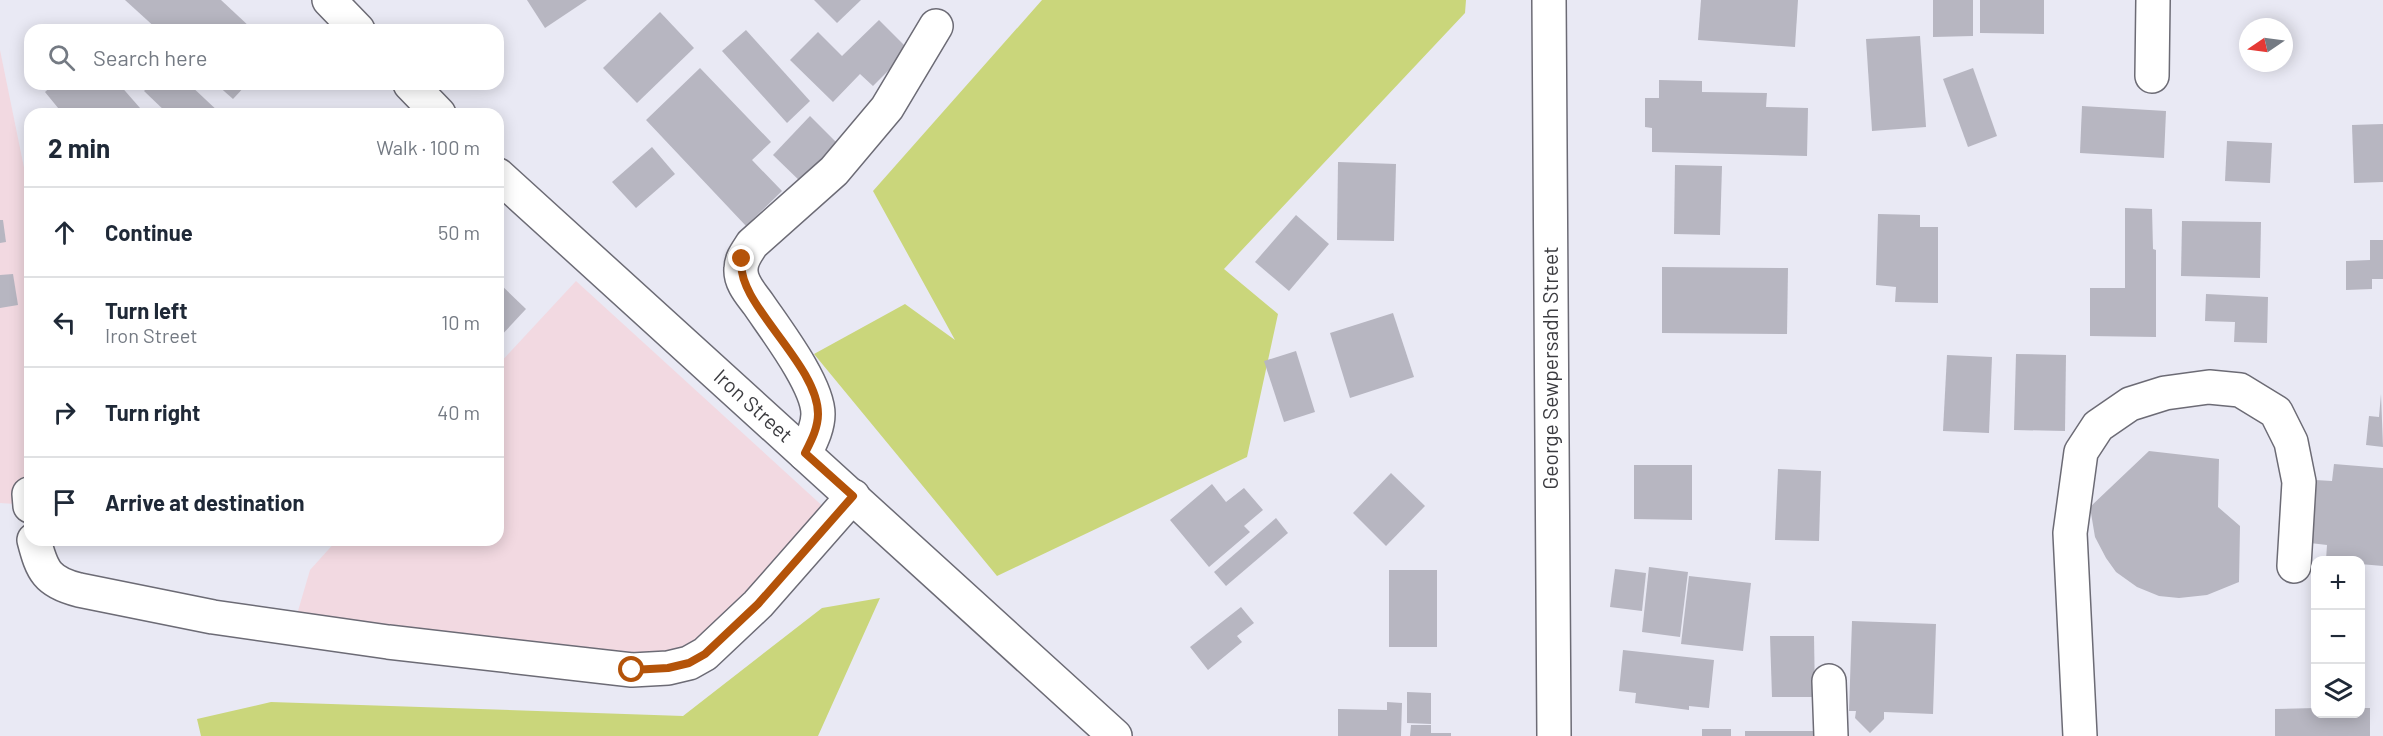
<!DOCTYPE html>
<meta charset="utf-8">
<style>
body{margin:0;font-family:Barlow,sans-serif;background:#f2f2f3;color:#1f2937}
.controls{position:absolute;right:18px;bottom:18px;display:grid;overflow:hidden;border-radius:12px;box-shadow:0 3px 15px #0003}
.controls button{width:54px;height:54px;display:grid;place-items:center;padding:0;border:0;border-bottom:2px solid #e0e1e3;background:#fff;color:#1f2937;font:30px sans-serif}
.compass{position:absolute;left:2239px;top:18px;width:54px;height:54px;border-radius:50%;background:#fff;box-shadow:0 3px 15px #0003;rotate:257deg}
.stop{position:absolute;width:18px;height:18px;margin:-14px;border:4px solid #b45309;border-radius:50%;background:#fff}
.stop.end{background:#b45309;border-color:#fff;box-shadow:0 2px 6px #0008}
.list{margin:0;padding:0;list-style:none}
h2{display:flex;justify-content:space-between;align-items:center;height:78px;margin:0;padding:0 24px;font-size:26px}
h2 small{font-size:20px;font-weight:400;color:#747a83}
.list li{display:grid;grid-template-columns:39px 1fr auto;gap:18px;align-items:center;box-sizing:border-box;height:90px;padding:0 24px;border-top:2px solid #e0e1e3}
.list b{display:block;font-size:22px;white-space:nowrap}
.list p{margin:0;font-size:20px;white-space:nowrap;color:#747a83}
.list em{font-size:20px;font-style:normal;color:#747a83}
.icon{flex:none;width:33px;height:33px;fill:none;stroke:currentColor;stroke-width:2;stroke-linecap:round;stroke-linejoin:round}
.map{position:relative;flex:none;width:2383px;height:736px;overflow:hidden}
.search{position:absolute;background:#fff;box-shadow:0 3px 15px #0003;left:24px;top:24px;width:480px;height:66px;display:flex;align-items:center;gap:15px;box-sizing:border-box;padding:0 21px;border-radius:18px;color:#747a83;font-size:22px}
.panel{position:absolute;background:#fff;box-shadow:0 3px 15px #0003;left:24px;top:108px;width:480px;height:438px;border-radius:18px}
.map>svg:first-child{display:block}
</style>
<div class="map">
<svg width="2383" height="736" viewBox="0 0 2383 736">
<rect width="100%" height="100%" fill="#e9e9f4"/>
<g fill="#f2d9e1">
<polygon points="0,50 30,197 30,505 0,503"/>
<polygon points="576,281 828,511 689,663 293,628 310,570 337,540 498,540 498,365"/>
</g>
<g fill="#cad67b">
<polygon points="1042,0 1466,0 1465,13 1224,269 1278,314 1247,457 997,576 814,354 905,304 955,340 873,191"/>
<polygon points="880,598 818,736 201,736 197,719 271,702 683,716 822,608"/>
</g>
<g fill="#b7b6c1">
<polygon points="125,0 221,0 251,28 249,30 158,30"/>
<polygon points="527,0 587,0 545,28"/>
<polygon points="814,0 861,0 837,23"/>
<polygon points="1701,0 1798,0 1795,47 1698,40"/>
<polygon points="1933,0 1973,0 1973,36 1933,37"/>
<polygon points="1980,0 2044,0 2044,34 1980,33"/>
<polygon points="660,12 694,48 637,103 603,68"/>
<polygon points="879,20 909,50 873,86 860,74 833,102 790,60 818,32 842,56"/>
<polygon points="746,30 810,101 787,123 722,51"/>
<polygon points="1920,36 1926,127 1872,131 1866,39"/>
<polygon points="700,68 771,142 752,160 782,191 746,226 646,120"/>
<polygon points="1973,68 1997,136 1968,147 1943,79"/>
<polygon points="1659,80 1702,81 1702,92 1767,93 1766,107 1808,108 1807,156 1652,152 1652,128 1645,127 1645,98 1659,98"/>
<polygon points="54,84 119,84 140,108 133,114 97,114 93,110 88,114 63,114 45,92"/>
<polygon points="151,84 189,84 221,114 168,114 144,91"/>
<polygon points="216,84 247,84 233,99"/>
<polygon points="2082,106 2166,111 2164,158 2080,153"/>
<polygon points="810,116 843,149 806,187 773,155"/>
<polygon points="2383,124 2383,182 2354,183 2352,125"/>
<polygon points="2227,141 2272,143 2270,183 2225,181"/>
<polygon points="652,147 675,174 636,208 612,182"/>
<polygon points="1338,162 1396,164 1394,241 1337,240"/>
<polygon points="1675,165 1722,166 1720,235 1674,234"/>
<polygon points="2125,208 2152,209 2153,249 2156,250 2156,337 2090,336 2090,288 2125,288"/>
<polygon points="1878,214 1920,215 1920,227 1938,227 1938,303 1895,302 1896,287 1876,285"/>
<polygon points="1296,215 1329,244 1289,291 1255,262"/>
<polygon points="0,220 3,220 6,242 0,243"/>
<polygon points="2182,221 2261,222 2260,278 2181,276"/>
<polygon points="2370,240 2383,240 2383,279 2372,279 2372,289 2346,290 2346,261 2370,260"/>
<polygon points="1662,267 1788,268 1787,334 1662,333"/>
<polygon points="13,274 18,305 0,308 0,275"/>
<polygon points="498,282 526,309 498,339"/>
<polygon points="2206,294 2268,297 2267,343 2234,342 2235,322 2205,321"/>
<polygon points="1393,313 1414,377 1350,398 1330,333"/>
<polygon points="1296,351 1315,412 1284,422 1264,361"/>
<polygon points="2016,354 2066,355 2065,431 2014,430"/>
<polygon points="1947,355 1992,357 1989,433 1943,431"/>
<polygon points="2381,394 2383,447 2366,445 2369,416 2379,417"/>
<polygon points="2149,451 2219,459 2218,507 2240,526 2239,582 2207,595 2179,598 2159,596 2137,587 2116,572 2106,558 2095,537 2090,507"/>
<polygon points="2334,464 2383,468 2383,566 2360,564 2360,560 2326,560 2327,545 2310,543 2315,480 2332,481"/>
<polygon points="1634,465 1692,465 1692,520 1634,519"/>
<polygon points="1778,469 1821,471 1819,541 1775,540"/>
<polygon points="1391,473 1425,506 1386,546 1353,513"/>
<polygon points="1212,484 1226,502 1244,488 1263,510 1244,526 1250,532 1209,567 1170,520"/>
<polygon points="1276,518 1288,533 1226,586 1214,572"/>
<polygon points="1649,567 1688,572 1680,637 1642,632"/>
<polygon points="1615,569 1646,573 1642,611 1610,607"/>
<rect x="1389" y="570" width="48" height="77"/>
<polygon points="1689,576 1751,583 1743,651 1681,644"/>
<polygon points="1241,607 1254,623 1237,636 1242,642 1208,670 1190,647"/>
<polygon points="1852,621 1936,624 1933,714 1884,712 1884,719 1870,733 1855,718 1856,711 1849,711"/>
<polygon points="1770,636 1814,636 1815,697 1772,697"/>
<polygon points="1623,650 1714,660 1709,708 1689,706 1689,710 1635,703 1636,693 1619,691"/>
<polygon points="1407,692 1431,693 1431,724 1407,723"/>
<polygon points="1387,702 1402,703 1401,736 1338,736 1338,709 1387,710"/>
<polygon points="2316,708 2316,714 2360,714 2360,708 2370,708 2370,736 2275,736 2275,709"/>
<polygon points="1411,725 1431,725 1431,733 1451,733 1451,736 1410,736"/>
<rect x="1702" y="729" width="29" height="7"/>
<rect x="1745" y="731" width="69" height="5"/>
</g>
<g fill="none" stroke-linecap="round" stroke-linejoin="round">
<g stroke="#6c6b75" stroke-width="36">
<g id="minor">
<polyline points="329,0 358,30"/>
<polyline points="1549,0 1554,736"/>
<polyline points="2152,76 2153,0"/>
<polyline points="410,84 439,114"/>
<polyline points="498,175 1115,736"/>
<path d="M 805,454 C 811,441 818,428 818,414 C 818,385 776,330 759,305 C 752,295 740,283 741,269 C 741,259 747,252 752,244 L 834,171 L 887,108 L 936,26"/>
<polyline points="29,494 30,506"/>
<path d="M 34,540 C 42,571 47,582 79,590 L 213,617 L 388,642 L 632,670 L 668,668 L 689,663 L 705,654 L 758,604 L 853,496"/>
<polyline points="1829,681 1831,736"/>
<polyline points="2080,736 2070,533 2081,452 2098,426 2130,404 2165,393 2209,387 2240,390 2276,412 2291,442 2299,482 2294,566"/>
</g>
</g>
<use href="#minor" stroke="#fff" stroke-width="33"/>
</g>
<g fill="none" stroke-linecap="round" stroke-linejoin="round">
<path stroke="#b45309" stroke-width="8" d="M 632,670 L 668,668 L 689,663 L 705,654 L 758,604 L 853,496 L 805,453 C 811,441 818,428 818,414 C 818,363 733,301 742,259"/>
</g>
<g text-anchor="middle" stroke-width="6" stroke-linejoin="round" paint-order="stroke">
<g font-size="21" fill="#3c3c40" stroke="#fff">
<text transform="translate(1551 368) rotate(-90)" y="7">George Sewpersadh Street</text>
<text transform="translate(753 406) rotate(42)" y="7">Iron Street</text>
</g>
</g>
</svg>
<div class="controls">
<button>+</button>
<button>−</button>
<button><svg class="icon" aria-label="layers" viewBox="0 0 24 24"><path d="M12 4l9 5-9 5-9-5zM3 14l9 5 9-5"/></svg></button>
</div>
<svg class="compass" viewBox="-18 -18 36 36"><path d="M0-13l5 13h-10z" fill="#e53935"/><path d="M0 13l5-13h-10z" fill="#747a83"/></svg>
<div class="stop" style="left:632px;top:670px"></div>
<div class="stop end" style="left:742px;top:259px"></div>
<div class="search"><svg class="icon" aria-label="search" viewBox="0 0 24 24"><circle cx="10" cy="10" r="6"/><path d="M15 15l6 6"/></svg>Search here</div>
<section class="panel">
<h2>2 min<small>Walk · 100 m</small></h2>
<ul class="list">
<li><svg class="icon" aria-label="ahead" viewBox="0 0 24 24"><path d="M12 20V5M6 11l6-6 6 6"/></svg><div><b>Continue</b></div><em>50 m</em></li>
<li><svg class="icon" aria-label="left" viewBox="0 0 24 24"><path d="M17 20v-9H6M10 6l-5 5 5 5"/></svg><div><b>Turn left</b><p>Iron Street</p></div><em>10 m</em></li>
<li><svg class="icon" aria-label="right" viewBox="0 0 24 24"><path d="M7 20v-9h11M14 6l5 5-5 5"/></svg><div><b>Turn right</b></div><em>40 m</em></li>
<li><svg class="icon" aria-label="arrive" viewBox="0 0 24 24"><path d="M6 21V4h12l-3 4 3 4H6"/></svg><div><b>Arrive at destination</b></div></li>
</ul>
</section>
</div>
